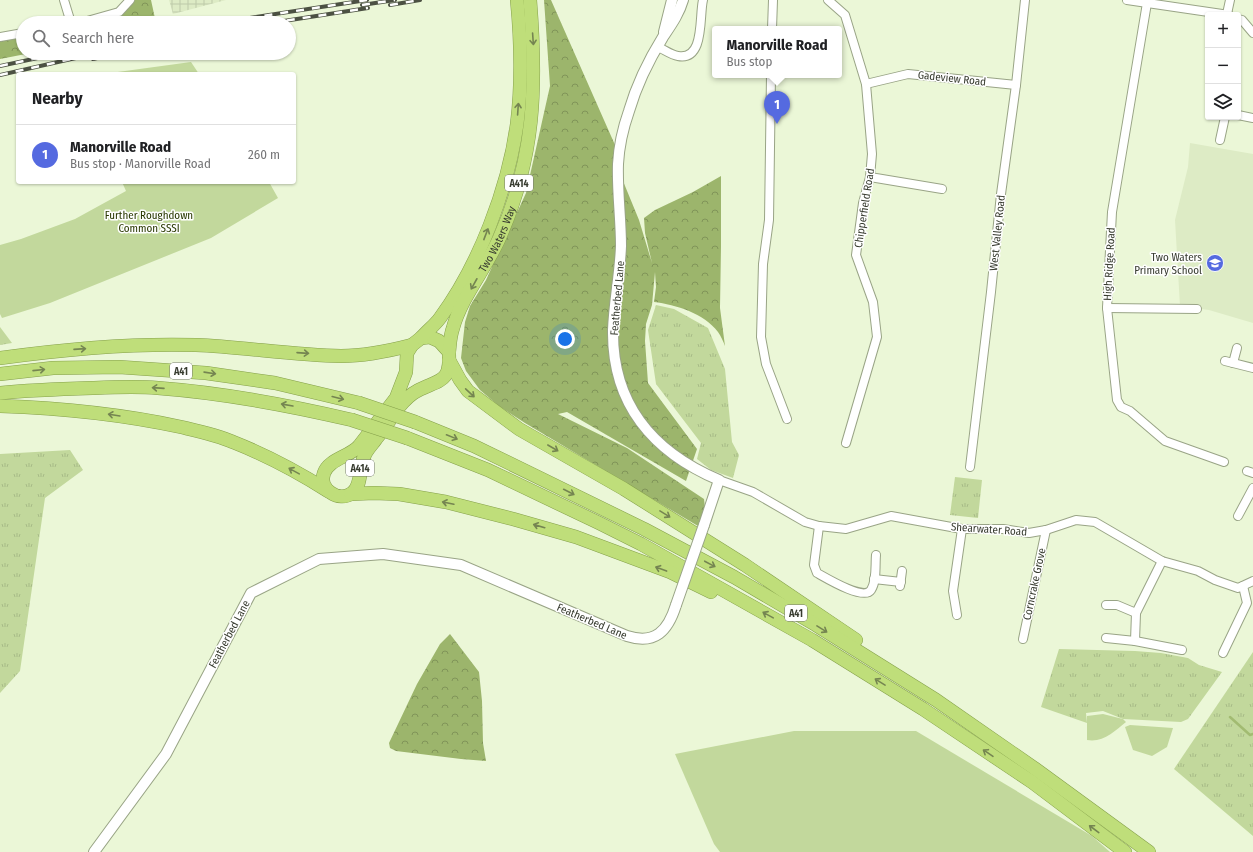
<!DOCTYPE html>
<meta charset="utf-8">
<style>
body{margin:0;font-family:"Fira Sans Condensed",sans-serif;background:#f6f6f6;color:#202124}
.controls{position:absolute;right:12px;top:12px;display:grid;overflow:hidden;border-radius:4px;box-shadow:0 1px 3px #0004}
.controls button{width:36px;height:36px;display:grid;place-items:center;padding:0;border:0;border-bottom:1px solid #e0e0e0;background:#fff;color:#202124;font:20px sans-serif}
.you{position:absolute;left:565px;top:339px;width:14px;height:14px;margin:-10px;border:3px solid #fff;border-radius:50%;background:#1a73e8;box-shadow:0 0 0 6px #1a73e833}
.badge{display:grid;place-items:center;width:26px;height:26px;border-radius:50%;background:#556ae0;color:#fff;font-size:13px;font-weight:700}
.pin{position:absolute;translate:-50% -33px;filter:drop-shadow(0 1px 2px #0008)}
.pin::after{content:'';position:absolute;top:21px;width:14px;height:12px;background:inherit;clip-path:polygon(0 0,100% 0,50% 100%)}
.popup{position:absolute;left:712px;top:26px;width:130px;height:52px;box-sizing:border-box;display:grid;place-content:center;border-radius:4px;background:#fff;filter:drop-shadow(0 1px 3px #0005);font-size:13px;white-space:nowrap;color:#757577}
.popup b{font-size:15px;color:#202124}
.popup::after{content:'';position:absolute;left:50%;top:100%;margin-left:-8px;border:8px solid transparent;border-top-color:#fff}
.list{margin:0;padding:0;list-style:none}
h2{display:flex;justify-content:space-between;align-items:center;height:52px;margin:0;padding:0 16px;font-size:17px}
h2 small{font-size:13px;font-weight:400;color:#757577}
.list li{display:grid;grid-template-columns:26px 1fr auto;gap:12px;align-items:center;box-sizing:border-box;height:60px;padding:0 16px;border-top:1px solid #e0e0e0}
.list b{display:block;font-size:15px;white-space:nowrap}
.list p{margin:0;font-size:13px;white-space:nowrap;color:#757577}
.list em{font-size:13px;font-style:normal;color:#757577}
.icon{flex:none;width:22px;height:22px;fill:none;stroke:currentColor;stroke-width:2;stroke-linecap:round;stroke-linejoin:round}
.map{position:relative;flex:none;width:1253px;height:852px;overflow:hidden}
.search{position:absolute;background:#fff;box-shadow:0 1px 3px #0004;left:16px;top:16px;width:280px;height:44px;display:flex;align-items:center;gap:10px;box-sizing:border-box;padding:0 14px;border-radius:22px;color:#757577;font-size:15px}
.panel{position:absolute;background:#fff;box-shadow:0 1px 3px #0004;left:16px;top:72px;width:280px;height:112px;border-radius:4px}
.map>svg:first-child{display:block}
</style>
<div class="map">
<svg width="1253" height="852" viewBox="0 0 1253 852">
<defs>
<pattern id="industrial-grid" width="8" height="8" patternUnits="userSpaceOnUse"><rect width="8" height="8" fill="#ddebc5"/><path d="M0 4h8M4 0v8" fill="none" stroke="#becaaa"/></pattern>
<pattern id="grass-tufts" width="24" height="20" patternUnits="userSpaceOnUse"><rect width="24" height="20" fill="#c2d89c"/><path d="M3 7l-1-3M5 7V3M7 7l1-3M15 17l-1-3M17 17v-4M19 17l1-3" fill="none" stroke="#a7ba87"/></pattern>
<pattern id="forest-crowns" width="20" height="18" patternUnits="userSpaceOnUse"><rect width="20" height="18" fill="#9cb56c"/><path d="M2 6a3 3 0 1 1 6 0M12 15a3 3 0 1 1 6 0" fill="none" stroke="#809459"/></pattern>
</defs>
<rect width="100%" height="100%" fill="#ebf7d7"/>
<polygon fill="#ddebc5" points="1190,143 1253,154 1253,323 1209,310 1180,306 1175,220 1188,167"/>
<polygon fill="url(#industrial-grid)" points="169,0 226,0 173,14"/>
<g fill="url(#grass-tufts)">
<polygon points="656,305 674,309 708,328 725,369 732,442 739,455 733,478 711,470 697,459 701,443 656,384 648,330"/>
<polygon points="0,327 12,343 0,345"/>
<polygon points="70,450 83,470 45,498 20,671 0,693 0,454"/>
<polygon points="955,477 982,480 978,518 950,515"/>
<polygon points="1059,649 1135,651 1161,653 1188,658 1199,665 1222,672 1188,719 1181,722 1123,719 1103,711 1086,713 1087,723 1041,707"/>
<polygon points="1253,652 1253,836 1174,769"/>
</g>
<g fill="url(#forest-crowns)">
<polygon points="135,0 151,0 156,23 83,23 119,15"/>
<path d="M 544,0 L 551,0 L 615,145 L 616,164 L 639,220 L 652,263 L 645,233 L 644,218 L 655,210 L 693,192 L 721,176 L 721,247 L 720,308 L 725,346 C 723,341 721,336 718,332 C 704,313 676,305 654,302 L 656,287 L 655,272 L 652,305 L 646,324 L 645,341 L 648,383 L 697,449 L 686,481 L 567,412 L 558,414 L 627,448 L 704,499 L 705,508 L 698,526 L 525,423 L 499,406 L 480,390 L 466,371 L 461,358 L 465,322 L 470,306 L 486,280 L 526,193 L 550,86 Z"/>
<polygon points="23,36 23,53 31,53 0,59 0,41"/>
<polygon points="450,634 479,672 482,701 483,743 486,761 461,759 396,751 390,748 389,743 417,684 440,644"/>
</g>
<g fill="#c2d89c">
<polygon points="191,62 199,74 103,74"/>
<polygon points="122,182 269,182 278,198 211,238 50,303 2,318 0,314 0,245 21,239 75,219 126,191"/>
<path d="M 1103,714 L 1123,719 L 1126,722 C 1115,731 1103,743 1087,740 L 1087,716 Z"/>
<polygon points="1130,725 1173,728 1167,747 1152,756 1133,750 1125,727"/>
<polygon points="794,731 916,731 1092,836 1110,852 720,852 714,844 675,754"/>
</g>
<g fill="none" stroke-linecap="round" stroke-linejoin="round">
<polyline stroke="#a2bb72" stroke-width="2.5" points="1230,717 1250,735 1253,734"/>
<g stroke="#99a486" stroke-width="10">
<g id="minor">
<polyline points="64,0 71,23"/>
<polyline points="828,0 845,15 866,84 872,154 870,177 863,203 856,255 873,302 877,337 846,443"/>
<polyline points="1127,0 1229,15"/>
<polyline points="1147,3 1112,212 1107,308 1117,400 1121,407 1130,411 1165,441 1224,462"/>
<polyline points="1227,14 1230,0"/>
<polyline points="1238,19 1242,20 1253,33"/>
<polyline points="80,23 119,12 130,0"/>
<polyline points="772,29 773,0"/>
<polyline points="0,37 23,33"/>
<path d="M 658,47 C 665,50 671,55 678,56 C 705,61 699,16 703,0"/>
<polyline points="771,75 769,220 763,264 761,337 766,364 787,419"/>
<polyline points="866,84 908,74 1016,85"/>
<polyline points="1238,115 1253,118"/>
<polyline points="1220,140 1225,117"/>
<polyline points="870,177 942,189"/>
<polyline points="1107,308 1197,309"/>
<polyline points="1225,361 1253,368"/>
<polyline points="1233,363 1237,348"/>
<polyline points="970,467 991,292 1001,194 1016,85 1025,0"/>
<polyline points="1247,471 1253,473"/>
<polyline points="719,480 753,492 805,522 819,526 846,529 891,516 962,529 1003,529 1029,533 1046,530 1076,520 1095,522 1162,561 1198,571 1215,580 1238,588 1253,581"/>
<polyline points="1238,516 1253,488"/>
<path d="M 819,526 L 814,565 L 817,573 C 826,578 864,601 871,590 C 877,581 875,565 876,555"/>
<polyline points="874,579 901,582"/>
<polyline points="900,586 902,571"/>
<polyline points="1106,605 1117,605 1136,613"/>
<polyline points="957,615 953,591 962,529"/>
<polyline points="1106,638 1135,641 1182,650"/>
<polyline points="1023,639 1046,530"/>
<polyline points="1135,641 1136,613 1162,561"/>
<polyline points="1223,653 1247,603 1243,586"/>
</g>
</g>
<g stroke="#99a486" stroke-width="12">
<g id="tertiary">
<path d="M 683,0 C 679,14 671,25 663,37 C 650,58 636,87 629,111 C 623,128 619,146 618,164 C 617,191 621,218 621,246 C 620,274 614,302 613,330 C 612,404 653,452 719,480 L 704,525"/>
<polyline points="664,32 672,0"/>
<path d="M 94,852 L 166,754 L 251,593 L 319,559 L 383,554 L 461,565 L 627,636 C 655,645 668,631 676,605"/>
</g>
</g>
<g stroke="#85a04b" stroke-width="14">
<g id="trunk">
<path d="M 430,337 L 439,341 L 449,352 C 451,384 439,379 417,391 C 409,395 404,401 399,407 C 391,418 384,429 376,439 C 372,445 366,450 364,457 C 359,468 362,486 352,493 C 339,503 318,489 324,473 C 329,459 349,457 359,446 L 396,398 L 406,372 L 407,353 L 412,345 L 421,338 Z"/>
<path d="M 421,338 C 427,331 435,325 440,318 C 479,265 508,189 517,124 C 522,84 521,41 517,0"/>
<path id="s1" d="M 449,352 C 450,344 450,336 453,328 C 461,298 486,268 499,239 C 535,158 537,87 530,0"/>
<path d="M 0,358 C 65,349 130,343 196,345 C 244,347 292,355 341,356 C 365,356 389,351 412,345"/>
<polyline points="449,360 460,380 468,391 519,429 624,489 745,565 856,640"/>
<polyline points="0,374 53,368 119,367 206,373 275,383 359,403"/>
<path d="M 0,393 C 31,390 63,389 94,388 C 115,387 137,386 158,388 C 224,393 288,405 352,420"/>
<path d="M 0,406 C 61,408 121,414 181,427 C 198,431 217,435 233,442 C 266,455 298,472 328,491"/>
<polyline points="415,422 474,446 644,529 734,577 816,625 936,700 1034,768 1149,852"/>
<polyline points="407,438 488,470 599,523 641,544 812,640 923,709 1032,782 1125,852"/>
<polyline points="351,494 374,493 399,494 446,502 513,519 576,537 670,572 711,592"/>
</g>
</g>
<use href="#minor" stroke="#fff" stroke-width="8"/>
<use href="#tertiary" stroke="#fff" stroke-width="10"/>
<use href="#trunk" stroke="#bfde7a" stroke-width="13"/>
<g stroke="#4c5143" stroke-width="4">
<g id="rail">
<polyline points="362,5 395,0"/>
<polyline points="390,5 420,0"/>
<polyline points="198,23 222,19"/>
<polyline points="217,23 367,0"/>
<polyline points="271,23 368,8"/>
<polyline points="93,59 118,53"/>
<polyline points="0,66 61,53"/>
<polyline points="0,75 98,53"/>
</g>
</g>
<use href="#rail" stroke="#fff" stroke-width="2.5" stroke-dasharray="8" stroke-linecap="butt"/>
<g stroke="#99a486" stroke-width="12" stroke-linecap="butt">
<polyline id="tertiary-bridge" points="676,605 704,525"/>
</g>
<g stroke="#85a04b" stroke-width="14" stroke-linecap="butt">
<g id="trunk-bridge">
<polyline points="359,403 415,422"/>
<polyline points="352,420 407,438"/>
</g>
</g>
<use href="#tertiary-bridge" stroke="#fff" stroke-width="10"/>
<use href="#trunk-bridge" stroke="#bfde7a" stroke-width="13"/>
</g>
<defs><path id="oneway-shaft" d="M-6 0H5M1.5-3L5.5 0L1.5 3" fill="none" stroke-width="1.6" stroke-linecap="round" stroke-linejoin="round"/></defs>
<g stroke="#758551">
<use href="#oneway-shaft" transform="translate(533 39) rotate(86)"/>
<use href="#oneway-shaft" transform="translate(518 109) rotate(-86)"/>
<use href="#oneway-shaft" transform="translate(486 234) rotate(-69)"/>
<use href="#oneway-shaft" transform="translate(474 284) rotate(119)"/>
<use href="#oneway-shaft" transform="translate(80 349) rotate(-4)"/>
<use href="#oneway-shaft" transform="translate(303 353) rotate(4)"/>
<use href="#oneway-shaft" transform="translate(39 370) rotate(-6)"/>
<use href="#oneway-shaft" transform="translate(210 373) rotate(8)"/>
<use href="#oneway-shaft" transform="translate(158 388) rotate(-176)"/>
<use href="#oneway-shaft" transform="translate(470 393) rotate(43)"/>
<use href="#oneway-shaft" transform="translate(338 398) rotate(14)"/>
<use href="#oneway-shaft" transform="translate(287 405) rotate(-170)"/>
<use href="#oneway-shaft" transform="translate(114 415) rotate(-171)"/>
<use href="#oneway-shaft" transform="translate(452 437) rotate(22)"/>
<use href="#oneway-shaft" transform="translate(553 448) rotate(30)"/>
<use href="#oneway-shaft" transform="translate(294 471) rotate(-151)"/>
<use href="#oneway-shaft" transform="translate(569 492) rotate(27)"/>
<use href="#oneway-shaft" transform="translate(448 503) rotate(-168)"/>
<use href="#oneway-shaft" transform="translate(665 514) rotate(32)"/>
<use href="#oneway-shaft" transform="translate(539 526) rotate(-164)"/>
<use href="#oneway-shaft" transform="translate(710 564) rotate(28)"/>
<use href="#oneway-shaft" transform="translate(661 569) rotate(-160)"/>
<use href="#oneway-shaft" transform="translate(768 615) rotate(-151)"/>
<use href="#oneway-shaft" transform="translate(822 629) rotate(32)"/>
<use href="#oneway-shaft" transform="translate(880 682) rotate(-148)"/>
<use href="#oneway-shaft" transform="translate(988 753) rotate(-146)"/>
<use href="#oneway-shaft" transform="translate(1094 829) rotate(-143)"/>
</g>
<defs>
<g id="school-disc" transform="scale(0.9)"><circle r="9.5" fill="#556ae0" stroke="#fff"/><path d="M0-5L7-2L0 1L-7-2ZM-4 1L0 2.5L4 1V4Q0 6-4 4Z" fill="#fff"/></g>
</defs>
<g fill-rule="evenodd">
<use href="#school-disc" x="1215" y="263"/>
</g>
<g text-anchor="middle" stroke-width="3" stroke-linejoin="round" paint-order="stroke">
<g fill="#fff" stroke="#74766e" stroke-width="1">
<rect x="505" y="175" width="28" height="16" rx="3"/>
<rect x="170" y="363" width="22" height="16" rx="3"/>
<rect x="346" y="460" width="28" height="16" rx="3"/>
<rect x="785" y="605" width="22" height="16" rx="3"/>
</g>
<g font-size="10" font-weight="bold" fill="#383c30">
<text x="519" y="187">A414</text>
<text x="181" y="375">A41</text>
<text x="360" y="472">A414</text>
<text x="796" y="617">A41</text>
</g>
<g font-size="11" fill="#383c30" stroke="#fff">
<text transform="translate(952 78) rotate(6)" y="4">Gadeview Road</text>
<text transform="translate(864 208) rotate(-81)" y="4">Chipperfield Road</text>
<text transform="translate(997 233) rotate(-84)" y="4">West Valley Road</text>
<text dy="4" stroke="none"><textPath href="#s1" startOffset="124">Two Waters Way</textPath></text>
<text transform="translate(1109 264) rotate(-87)" y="4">High Ridge Road</text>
<text transform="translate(617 298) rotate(-85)" y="4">Featherbed Lane</text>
<text transform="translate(989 529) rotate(4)" y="4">Shearwater Road</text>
<text transform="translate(1034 584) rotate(-78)" y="4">Corncrake Grove</text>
<text transform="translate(592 621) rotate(23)" y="4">Featherbed Lane</text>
<text transform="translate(229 634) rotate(-62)" y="4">Featherbed Lane</text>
</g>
<g font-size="11" fill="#293800" stroke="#fff">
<text x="149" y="219">Further Roughdown<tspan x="149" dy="13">Common SSSI</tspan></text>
</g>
<g font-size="11" fill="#383c30" stroke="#fff" text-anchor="end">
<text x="1202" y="261">Two Waters<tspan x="1202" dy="13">Primary School</tspan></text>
</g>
</g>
</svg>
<div class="controls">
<button>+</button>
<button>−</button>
<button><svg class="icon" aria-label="layers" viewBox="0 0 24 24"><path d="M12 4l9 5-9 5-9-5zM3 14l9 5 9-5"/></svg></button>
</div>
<div class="you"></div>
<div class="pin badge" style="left:777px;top:124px">1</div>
<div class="popup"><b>Manorville Road</b>Bus stop</div>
<div class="search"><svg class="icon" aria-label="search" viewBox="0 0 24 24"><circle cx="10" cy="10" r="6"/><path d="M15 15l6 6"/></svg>Search here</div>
<section class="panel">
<h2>Nearby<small></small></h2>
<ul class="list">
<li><span class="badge">1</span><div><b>Manorville Road</b><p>Bus stop · Manorville Road</p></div><em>260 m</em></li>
</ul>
</section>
</div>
